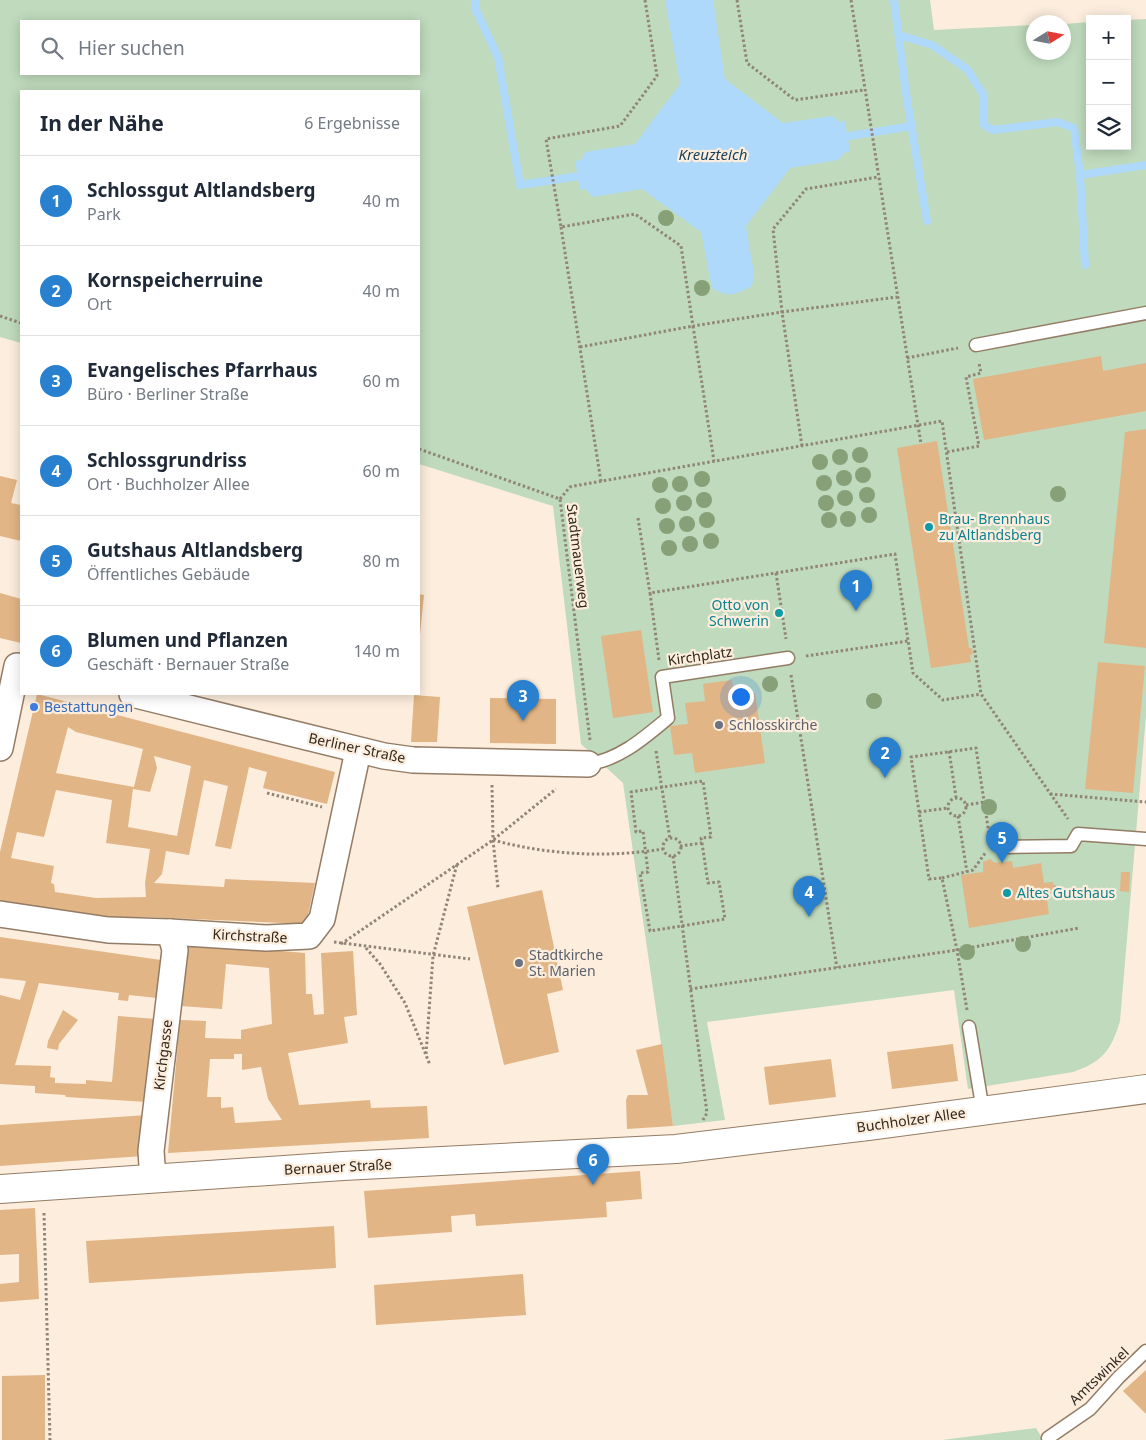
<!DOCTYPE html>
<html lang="de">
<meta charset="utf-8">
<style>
body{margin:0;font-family:"Noto Sans",sans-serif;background:#f2f2f3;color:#1f2937}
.controls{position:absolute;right:15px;top:15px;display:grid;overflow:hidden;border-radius:0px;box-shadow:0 2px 12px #0003}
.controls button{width:45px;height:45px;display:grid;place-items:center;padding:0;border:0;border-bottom:1px solid #e0e1e3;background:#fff;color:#1f2937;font:25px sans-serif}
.compass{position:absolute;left:1026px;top:15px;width:45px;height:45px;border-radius:50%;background:#fff;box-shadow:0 2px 12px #0003;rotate:79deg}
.you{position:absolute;left:740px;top:696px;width:18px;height:18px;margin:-12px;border:4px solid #fff;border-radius:50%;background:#1a73e8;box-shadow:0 0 0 8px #1a73e833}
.badge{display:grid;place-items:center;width:32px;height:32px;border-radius:50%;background:#2880ce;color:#fff;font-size:16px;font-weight:700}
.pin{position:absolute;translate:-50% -41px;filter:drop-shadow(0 1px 2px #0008)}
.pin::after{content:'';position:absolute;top:26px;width:18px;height:15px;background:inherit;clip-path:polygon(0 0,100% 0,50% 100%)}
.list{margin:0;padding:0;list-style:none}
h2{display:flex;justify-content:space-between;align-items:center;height:65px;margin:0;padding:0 20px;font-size:21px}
h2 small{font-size:16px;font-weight:400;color:#747a83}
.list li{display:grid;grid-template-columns:32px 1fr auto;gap:15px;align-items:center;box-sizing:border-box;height:90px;padding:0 20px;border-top:1px solid #e0e1e3}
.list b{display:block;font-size:19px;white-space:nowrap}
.list p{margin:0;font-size:16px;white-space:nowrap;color:#747a83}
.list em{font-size:16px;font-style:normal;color:#747a83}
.icon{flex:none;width:28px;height:28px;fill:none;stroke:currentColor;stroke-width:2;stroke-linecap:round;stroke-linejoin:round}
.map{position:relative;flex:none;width:1146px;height:1440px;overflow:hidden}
.search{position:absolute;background:#fff;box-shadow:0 2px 12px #0003;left:20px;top:20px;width:400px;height:55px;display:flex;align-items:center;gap:12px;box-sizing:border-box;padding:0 18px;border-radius:0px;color:#747a83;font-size:19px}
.panel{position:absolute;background:#fff;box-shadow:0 2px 12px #0003;left:20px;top:90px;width:400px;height:605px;border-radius:0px}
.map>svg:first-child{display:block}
</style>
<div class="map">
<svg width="1146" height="1440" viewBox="0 0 1146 1440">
<rect width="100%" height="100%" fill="#fceddd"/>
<g fill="#bfdabc" fill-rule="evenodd">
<path d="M 0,0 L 930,0 L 934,30 L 1033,25 L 1034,52 L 1064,52 L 1064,24 L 1090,22 L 1090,146 L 1127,146 L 1127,20 L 1146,19 L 1146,715 L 1120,1021 C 1111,1051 1102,1062 1073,1072 L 968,1089 L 954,990 L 707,1022 L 725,1120 L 673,1126 L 623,783 L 581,744 L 553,506 L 419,464 L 419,91 L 21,91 L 21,343 L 0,337 ZM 21,21 L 419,21 L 419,74 L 21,74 Z"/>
<polygon points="1036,1428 1043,1440 942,1440"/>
</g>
<path fill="#aed9fa" d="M 665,0 L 713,0 L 725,79 L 783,123 L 832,116 L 840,122 L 845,121 L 850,151 L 844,153 L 838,160 L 790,168 L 746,226 L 754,274 L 752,286 C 735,295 728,298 712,288 L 701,232 L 642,189 L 593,197 L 585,189 L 580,190 L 575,161 L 581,160 L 585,152 L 635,144 L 680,84 Z"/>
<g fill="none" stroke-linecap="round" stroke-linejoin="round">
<g stroke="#aed9fa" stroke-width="8">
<polyline points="475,0 475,8 498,57 520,185 586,175"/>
<polyline points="894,0 906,93 927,221"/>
<polyline points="899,35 932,45 967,69 983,94 984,125 993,130 1057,122 1074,128 1080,175 1085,265"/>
<polyline points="837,138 912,126"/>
<polyline points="1080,175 1146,165"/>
</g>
</g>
<g fill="#e2b586" fill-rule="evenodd">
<polygon points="1101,356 1103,371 1146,363 1146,411 984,440 973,379"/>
<polygon points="1146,429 1146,648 1104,643 1125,432"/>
<polygon points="937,441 969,648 972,648 973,654 970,655 971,662 931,668 897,448"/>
<polygon points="0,476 17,480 11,503 21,505 21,541 0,536"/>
<polygon points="0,593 21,599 21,643 0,638"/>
<polygon points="419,594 424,595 420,635 419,635"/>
<polygon points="641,630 653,712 613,718 601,636"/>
<polygon points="1098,662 1145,666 1133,793 1085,789"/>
<polygon points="732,680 734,696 755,693 765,763 695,773 692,753 674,755 670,726 688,724 685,703 705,701 703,684"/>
<path d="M 37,694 L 335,772 L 327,804 L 263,788 L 267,772 L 249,767 L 231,849 L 215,846 L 228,786 L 204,780 L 189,855 L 166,851 L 162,874 L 154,883 L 224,887 L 225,879 L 315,883 L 306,924 L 145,917 L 92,917 L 0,901 L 0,852 ZM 68,727 L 76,732 L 143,749 L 134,787 L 56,773 ZM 154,756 L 191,766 L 177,836 L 128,827 L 133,789 L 150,792 L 157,768 ZM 56,790 L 112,800 L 106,843 L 150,849 L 145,883 L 146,897 L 96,898 L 55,892 L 54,884 L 51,883 L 54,866 L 11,858 L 17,832 L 44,837 Z"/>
<polygon points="414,695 440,697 437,742 411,742"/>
<polygon points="490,698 556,699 556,744 490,743"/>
<polygon points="990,859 995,863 1012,861 1013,868 1041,863 1044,883 1053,882 1055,892 1046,894 1049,914 969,928 961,875 983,872 983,862"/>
<polygon points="1121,872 1130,872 1129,892 1120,891"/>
<polygon points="542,890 563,990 547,994 559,1052 504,1065 467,907"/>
<polygon points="0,937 161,960 157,998 129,995 128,1001 118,1000 119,993 39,983 15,1065 51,1066 50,1077 55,1078 55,1083 86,1084 86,1080 112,1082 118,1016 156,1019 147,1102 66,1097 65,1095 35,1093 35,1086 0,1084 0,995 20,1000 26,981 0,978"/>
<path d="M 187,943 L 305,953 L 306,994 L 312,994 L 314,1015 L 324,1014 L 321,953 L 353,951 L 357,1015 L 344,1017 L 348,1043 L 288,1053 L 299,1105 L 370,1100 L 371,1108 L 427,1106 L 429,1138 L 168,1153 L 180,1020 L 206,1021 L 205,1038 L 241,1039 L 241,1030 L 272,1024 L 269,968 L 226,964 L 222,1009 L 181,1006 ZM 234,1054 L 242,1054 L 242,1070 L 261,1067 L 268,1099 L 282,1120 L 235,1123 L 233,1107 L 221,1108 L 221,1097 L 207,1097 L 210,1059 L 234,1059 Z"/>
<polygon points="63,1010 78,1020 59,1044 58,1050 47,1048 48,1041"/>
<polygon points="662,1044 673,1126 627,1129 626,1100 628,1095 648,1095 636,1050"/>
<polygon points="953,1044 958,1081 892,1089 887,1052"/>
<polygon points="831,1059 836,1097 769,1105 764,1067"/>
<polygon points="147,1115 143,1156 0,1166 0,1125"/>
<polygon points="640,1171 642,1199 606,1202 607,1217 476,1226 475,1214 451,1216 452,1232 368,1238 364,1191"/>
<polygon points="35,1208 39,1299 0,1302 0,1284 19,1282 19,1254 0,1255 0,1210"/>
<polygon points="334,1226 336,1268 89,1283 86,1241"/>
<polygon points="523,1274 526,1315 376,1325 374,1285"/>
<polygon points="1146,1370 1146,1414 1123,1391"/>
<polygon points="45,1375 45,1440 2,1440 2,1376"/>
</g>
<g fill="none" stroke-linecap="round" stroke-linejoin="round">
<g stroke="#937c65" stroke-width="15">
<g id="service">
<polyline points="976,345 1146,313"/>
<path d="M 588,764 C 619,760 644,738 668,718 L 662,677 L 788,658"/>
<polyline points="1003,847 1071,846 1078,834 1146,839"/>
<polyline points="969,1027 983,1111"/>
<polyline points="1048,1438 1090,1409 1119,1377 1146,1351"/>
</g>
</g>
<g stroke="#937c65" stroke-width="28">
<g id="minor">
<polyline points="132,694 384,756 413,760 588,764"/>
<polyline points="0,748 17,666"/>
<polyline points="0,914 108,930 170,932 266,938 309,936 322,919 358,751"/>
<polyline points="153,1179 151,1151 175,950 170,932"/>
</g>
</g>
<g stroke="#937c65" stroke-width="30">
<polyline id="secondary" points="0,1189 343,1166 676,1149 868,1126 1146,1089"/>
</g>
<g stroke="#918578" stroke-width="3" stroke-dasharray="2.5 2.5" stroke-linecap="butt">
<polyline points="645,0 657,76 620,126 546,139 561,227 635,214 681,246 693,326 782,312 773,229 806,189 878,177"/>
<polyline points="737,0 747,63 795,100 864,90"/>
<polyline points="851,0 921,444"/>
<polyline points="561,227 601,482"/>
<polyline points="0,316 21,323"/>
<polyline points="580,347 693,326 714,461"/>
<polyline points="907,358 958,348"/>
<polyline points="802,446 782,312 897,297"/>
<polyline points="419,449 560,499 590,740"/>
<polyline points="947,452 979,446 966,377 981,373 979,363"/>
<polyline points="560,499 570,487 574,486 942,421 981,694 1068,819"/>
<polyline points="638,518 650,593"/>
<polyline points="776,573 786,639"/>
<polyline points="806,656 908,641"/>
<polyline points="659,660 650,593 895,554 913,673 943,700 981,694"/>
<polyline points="791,675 837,968"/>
<polyline points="656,751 670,839"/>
<polyline points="949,751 956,797"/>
<polyline points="492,785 493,840 498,888"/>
<polyline points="267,793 322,807"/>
<polyline points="1050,794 1146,802"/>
<circle cx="957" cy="807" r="9"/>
<polyline points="966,805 984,802"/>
<polyline points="919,812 948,808"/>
<polyline points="958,816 967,872"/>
<circle cx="672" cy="847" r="9"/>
<path d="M 493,840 C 548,855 607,858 663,849"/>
<polyline points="680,846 702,843 701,838 711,837 703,781 631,792 636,832 643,831 648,872 640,873 650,931 725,919 719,882 708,883 702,843"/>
<polyline points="673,856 707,1113 703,1120"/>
<polyline points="942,878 973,870 986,852"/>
<polyline points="1054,887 1078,895"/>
<polyline points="334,942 470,959"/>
<polyline points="341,944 493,840 556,789"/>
<polyline points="366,948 380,964 405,1003 430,1065"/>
<polyline points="690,989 957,950 1079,928"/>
<polyline points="967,1010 957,950 942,878 929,879 911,757 976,748 989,834"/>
<polyline points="426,1054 433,956 457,864"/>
<polyline points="44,1213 50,1440"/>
</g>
<use href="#service" stroke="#fff" stroke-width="12"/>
<use href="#minor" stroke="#fff" stroke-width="25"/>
<use href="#secondary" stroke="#fff" stroke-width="28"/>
</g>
<g fill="#87a077">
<circle cx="666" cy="218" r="8"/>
<circle cx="702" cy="288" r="8"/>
<circle cx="860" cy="455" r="8"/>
<circle cx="840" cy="457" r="8"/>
<circle cx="820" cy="462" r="8"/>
<circle cx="863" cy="475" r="8"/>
<circle cx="844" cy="478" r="8"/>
<circle cx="702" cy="479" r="8"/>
<circle cx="824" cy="483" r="8"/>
<circle cx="680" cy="484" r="8"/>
<circle cx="660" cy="485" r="8"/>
<circle cx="1058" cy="494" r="8"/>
<circle cx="867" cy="495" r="8"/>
<circle cx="845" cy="498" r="8"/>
<circle cx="704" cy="500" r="8"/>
<circle cx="684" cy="503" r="8"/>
<circle cx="826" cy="503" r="8"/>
<circle cx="663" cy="506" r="8"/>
<circle cx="869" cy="515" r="8"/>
<circle cx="848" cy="519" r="8"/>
<circle cx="707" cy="520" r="8"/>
<circle cx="829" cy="520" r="8"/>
<circle cx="687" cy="524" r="8"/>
<circle cx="667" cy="526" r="8"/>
<circle cx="711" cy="541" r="8"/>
<circle cx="690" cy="544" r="8"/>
<circle cx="669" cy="548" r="8"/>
<circle cx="770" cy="684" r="8"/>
<circle cx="874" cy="701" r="8"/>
<circle cx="989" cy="807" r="8"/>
<circle cx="1023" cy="944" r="8"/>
<circle cx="967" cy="952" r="8"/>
</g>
<g fill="#0f9aa8" stroke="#fceddd" stroke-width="2">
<circle cx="929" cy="527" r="5"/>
<circle cx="779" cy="613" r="5"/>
<circle cx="1007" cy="893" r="5"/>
</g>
<circle fill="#3f7fe0" stroke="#fceddd" stroke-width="2" cx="34" cy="707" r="5"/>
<g fill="#6b7280" stroke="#fceddd" stroke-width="2">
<circle cx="719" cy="725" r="5"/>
<circle cx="519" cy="963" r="5"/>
</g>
<g text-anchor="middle" stroke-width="4.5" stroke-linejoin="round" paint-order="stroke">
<g font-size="14" fill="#0d838f" stroke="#fceddd" text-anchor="start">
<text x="939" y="524">Brau- Brennhaus<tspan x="939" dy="16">zu Altlandsberg</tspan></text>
<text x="769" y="610" text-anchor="end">Otto von<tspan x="769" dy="16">Schwerin</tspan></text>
<text x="1017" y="898">Altes Gutshaus</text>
</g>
<g font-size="14" fill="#31281e" stroke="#fceddd">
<text transform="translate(578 556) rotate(83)" y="5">Stadtmauerweg</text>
<text transform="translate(700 656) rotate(-8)" y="5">Kirchplatz</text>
<text transform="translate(357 748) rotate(12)" y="5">Berliner Straße</text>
<text transform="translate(250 936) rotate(3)" y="5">Kirchstraße</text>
<text transform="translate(163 1055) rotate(-83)" y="5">Kirchgasse</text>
<text transform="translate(911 1120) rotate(-8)" y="5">Buchholzer Allee</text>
<text transform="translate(338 1167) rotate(-3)" y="5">Bernauer Straße</text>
<text transform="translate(1099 1376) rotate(-44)" y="5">Amtswinkel</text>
</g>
<g font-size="14" fill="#366cbe" stroke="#fceddd" text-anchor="start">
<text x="44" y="712">Bestattungen</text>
</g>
<g font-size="14" fill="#5b616d" stroke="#fceddd" text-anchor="start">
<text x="729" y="730">Schlosskirche</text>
<text x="529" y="960">Stadtkirche<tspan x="529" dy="16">St. Marien</tspan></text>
</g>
<g font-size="15" font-style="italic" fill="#143e59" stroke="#fceddd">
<text x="713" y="160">Kreuzteich</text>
</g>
</g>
</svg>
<div class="controls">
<button>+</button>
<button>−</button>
<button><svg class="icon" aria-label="layers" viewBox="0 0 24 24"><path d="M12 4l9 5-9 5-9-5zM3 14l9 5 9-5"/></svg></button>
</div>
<svg class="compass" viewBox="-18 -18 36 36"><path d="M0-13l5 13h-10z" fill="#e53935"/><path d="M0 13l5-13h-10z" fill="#747a83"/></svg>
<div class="you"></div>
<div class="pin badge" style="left:856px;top:611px">1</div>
<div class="pin badge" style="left:885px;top:778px">2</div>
<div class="pin badge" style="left:523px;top:721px">3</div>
<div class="pin badge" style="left:809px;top:917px">4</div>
<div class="pin badge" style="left:1002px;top:863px">5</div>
<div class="pin badge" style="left:593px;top:1185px">6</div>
<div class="search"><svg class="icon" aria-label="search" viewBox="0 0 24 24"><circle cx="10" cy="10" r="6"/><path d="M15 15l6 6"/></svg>Hier suchen</div>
<section class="panel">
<h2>In der Nähe<small>6 Ergebnisse</small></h2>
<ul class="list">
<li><span class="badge">1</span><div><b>Schlossgut Altlandsberg</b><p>Park</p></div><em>40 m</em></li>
<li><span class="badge">2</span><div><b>Kornspeicherruine</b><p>Ort</p></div><em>40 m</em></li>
<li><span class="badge">3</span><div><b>Evangelisches Pfarrhaus</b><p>Büro · Berliner Straße</p></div><em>60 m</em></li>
<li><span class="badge">4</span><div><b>Schlossgrundriss</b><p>Ort · Buchholzer Allee</p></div><em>60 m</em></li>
<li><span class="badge">5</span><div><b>Gutshaus Altlandsberg</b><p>Öffentliches Gebäude</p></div><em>80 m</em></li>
<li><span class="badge">6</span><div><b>Blumen und Pflanzen</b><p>Geschäft · Bernauer Straße</p></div><em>140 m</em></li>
</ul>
</section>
</div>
